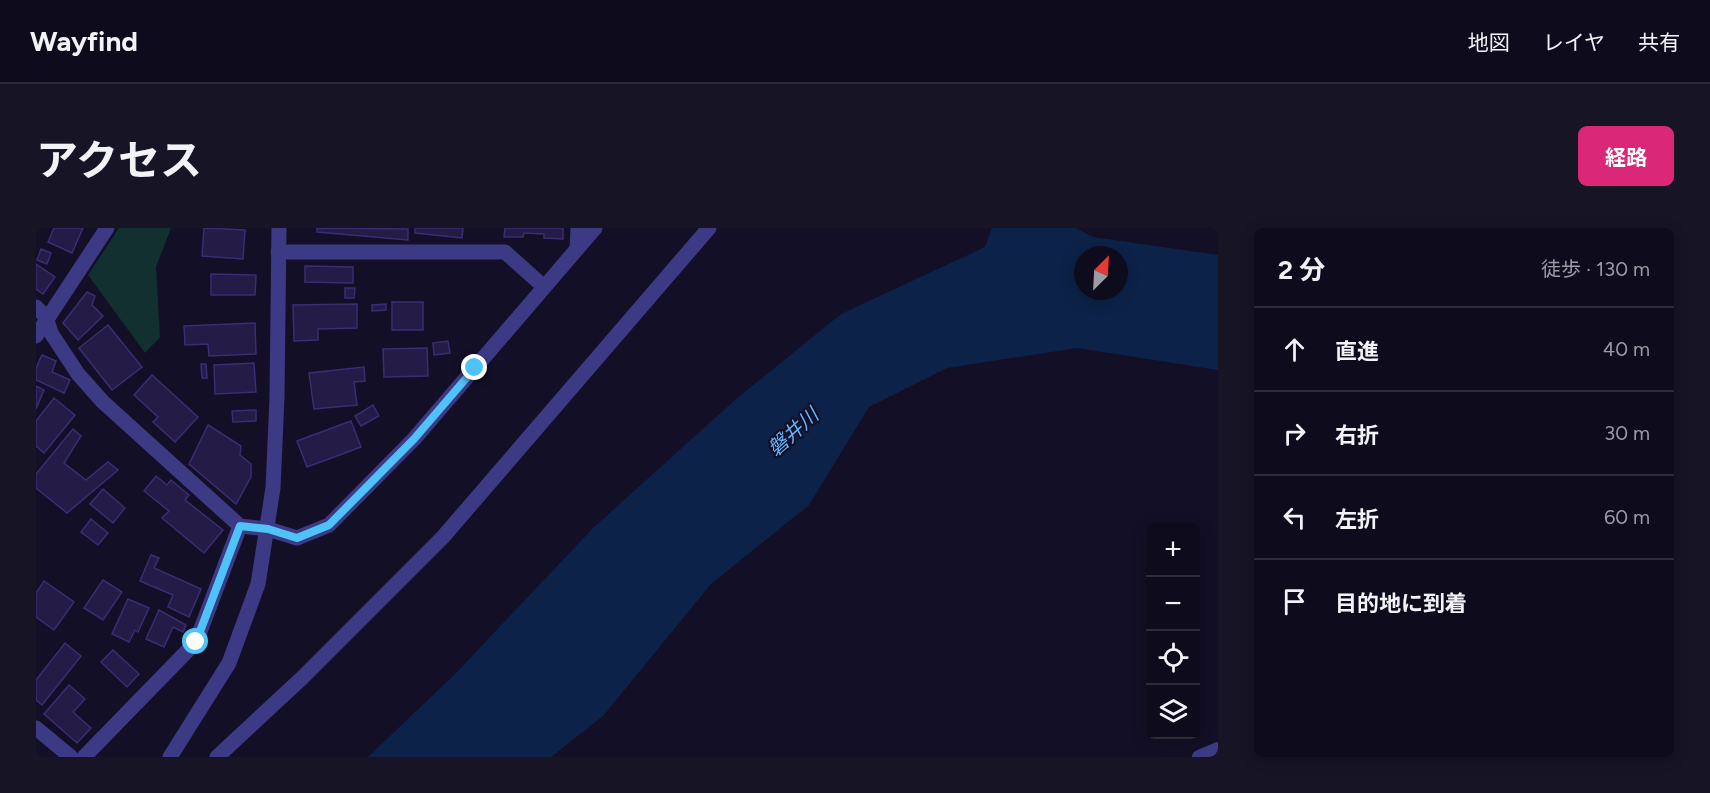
<!DOCTYPE html>
<html lang="ja">
<meta charset="utf-8">
<style>
body{margin:0;font-family:Figtree,"Noto Sans JP",sans-serif;background:#171425;color:#f1f3f6}
.controls{position:absolute;right:18px;bottom:18px;display:grid;overflow:hidden;border-radius:9px;box-shadow:0 3px 15px #0003}
.controls button{width:54px;height:54px;display:grid;place-items:center;padding:0;border:0;border-bottom:2px solid #2e2b3b;background:#0e0b1c;color:#f1f3f6;font:30px sans-serif}
.compass{position:absolute;left:1038px;top:18px;width:54px;height:54px;border-radius:50%;background:#0e0b1c;box-shadow:0 3px 15px #0003;rotate:24deg}
.stop{position:absolute;width:18px;height:18px;margin:-14px;border:4px solid #4fc3f7;border-radius:50%;background:#fff}
.stop.end{background:#4fc3f7;border-color:#fff;box-shadow:0 2px 6px #0008}
.list{margin:0;padding:0;list-style:none}
h2{display:flex;justify-content:space-between;align-items:center;height:78px;margin:0;padding:0 24px;font-size:26px}
h2 small{font-size:20px;font-weight:400;color:#9b9ba3}
.list li{display:grid;grid-template-columns:39px 1fr auto;gap:18px;align-items:center;box-sizing:border-box;height:84px;padding:0 24px;border-top:2px solid #2e2b3b}
.list b{display:block;font-size:22px;white-space:nowrap}
.list em{font-size:20px;font-style:normal;color:#9b9ba3}
.icon{flex:none;width:33px;height:33px;fill:none;stroke:currentColor;stroke-width:2;stroke-linecap:round;stroke-linejoin:round}
.map{position:relative;flex:none;width:1182px;height:529px;overflow:hidden;border-radius:9px}
header{display:flex;align-items:center;gap:36px;box-sizing:border-box;height:84px;padding:0 30px;background:#0e0b1c;border-bottom:2px solid #2e2b3b}
header strong{font-size:28px}
nav{display:flex;gap:33px;margin-inline-start:auto;font-size:21px}
.intro{display:flex;align-items:center;justify-content:space-between;box-sizing:border-box;height:144px;padding:0 36px}
h1{margin:0;font-size:42px}
.button{padding:15px 27px;border-radius:9px;background:#db2777;color:#fff;font-size:21px;font-weight:700}
main{display:flex;gap:36px;padding:0 36px}
aside{flex:1;background:#0e0b1c;border-radius:9px;box-shadow:0 3px 15px #0003}
.map>svg:first-child{display:block}
</style>
<header>
<strong>Wayfind</strong>
<nav><a>地図</a><a>レイヤ</a><a>共有</a></nav>
</header>
<div class="intro"><h1>アクセス</h1><a class="button">経路</a></div>
<main>
<div class="map">
<svg width="1182" height="529" viewBox="0 0 1182 529">
<rect width="100%" height="100%" fill="#130f26"/>
<polygon fill="#12302f" points="83,0 135,0 120,39 124,109 109,125 52,47"/>
<path fill="#0c2248" fill-rule="evenodd" d="M 956,0 L 1040,0 L 1057,9 L 1182,27 L 1182,142 L 1041,120 L 911,140 L 833,179 L 773,277 L 675,356 L 567,488 L 515,529 L 332,529 L 419,446 L 557,300 L 700,171 L 805,86 L 949,19 ZM 1047,27 L 1083,27 L 1083,63 L 1047,63 Z"/>
<g fill="#241b47" stroke="#3b2d73" stroke-width="1.5">
<polygon points="18,0 47,0 36,25 12,14"/>
<polygon points="168,0 209,2 207,31 166,28"/>
<polygon points="281,0 372,1 372,12 281,4"/>
<polygon points="379,0 427,0 426,10 379,5"/>
<polygon points="469,0 527,0 527,11 508,10 508,6 488,5 487,9 468,9"/>
<polygon points="5,21 15,25 11,36 1,32"/>
<polygon points="0,36 19,49 7,66 0,61"/>
<polygon points="269,38 317,39 317,55 269,54"/>
<polygon points="175,46 220,47 219,67 175,67"/>
<polygon points="309,60 319,60 318,70 309,70"/>
<polygon points="51,64 59,68 56,77 67,88 42,112 27,95"/>
<rect x="356" y="74" width="31" height="28"/>
<polygon points="321,76 321,100 282,101 282,112 258,113 257,77"/>
<polygon points="350,76 350,82 336,83 336,77"/>
<polygon points="219,95 220,126 173,128 172,116 149,117 148,98"/>
<polygon points="72,97 106,139 76,162 43,120"/>
<polygon points="412,113 414,125 398,127 397,115"/>
<polygon points="391,120 392,148 348,149 347,121"/>
<polygon points="6,127 20,133 16,144 34,152 28,165 0,152 0,140"/>
<polygon points="218,135 220,164 179,166 178,137"/>
<polygon points="165,136 170,136 171,150 166,150"/>
<polygon points="328,139 329,153 318,154 321,177 278,181 273,145"/>
<polygon points="116,147 162,189 139,214 117,194 122,189 98,167"/>
<polygon points="0,158 8,162 0,181"/>
<polygon points="18,170 39,187 8,225 0,218 0,193"/>
<polygon points="337,177 343,188 325,198 319,188"/>
<polygon points="220,182 220,193 197,194 196,183"/>
<polygon points="315,193 325,219 271,239 261,213"/>
<polygon points="172,197 205,218 204,227 215,236 215,249 200,276 153,236"/>
<polygon points="37,201 45,208 28,235 50,252 72,234 82,242 31,285 0,260 0,246"/>
<polygon points="120,248 131,257 135,252 153,267 149,272 187,302 168,325 126,290 133,283 108,263"/>
<polygon points="67,261 89,280 77,295 54,276"/>
<polygon points="55,291 72,305 62,317 45,304"/>
<polygon points="115,327 123,330 118,340 165,361 153,389 132,379 137,367 104,353"/>
<polygon points="67,352 86,364 67,392 48,380"/>
<polygon points="8,353 38,374 18,402 0,389 0,365"/>
<polygon points="92,371 113,380 102,404 99,402 93,414 76,406"/>
<polygon points="123,382 150,397 147,404 137,399 128,419 110,411"/>
<polygon points="29,415 45,428 6,477 0,472 0,452"/>
<polygon points="77,422 103,446 91,459 65,434"/>
<polygon points="33,457 49,471 37,484 55,500 41,515 8,486"/>
</g>
<g fill="none" stroke-linecap="round" stroke-linejoin="round">
<polyline stroke="#3d3a85" stroke-width="14" points="1163,529 1182,521"/>
<g stroke="#3d3a85" stroke-width="15">
<polyline points="541,21 542,0"/>
<polyline points="242,24 469,24 507,58"/>
<polyline points="0,79 10,89 15,105 42,146 67,174 204,298 232,301 261,310 293,297 378,211 559,0"/>
<polyline points="0,108 71,0"/>
<polyline points="0,500 35,529"/>
<polyline points="48,529 160,414 204,298"/>
<polyline points="134,529 193,435 222,356 237,260 241,170 243,0"/>
<polyline points="181,529 266,450 407,309 673,0"/>
</g>
</g>
<g fill="none" stroke-linecap="round" stroke-linejoin="round">
<polyline stroke="#4fc3f7" stroke-width="8" points="160,414 204,298 232,301 261,310 293,297 378,211 439,140"/>
</g>
<g text-anchor="middle" stroke-width="4.5" stroke-linejoin="round" paint-order="stroke">
<g font-size="20" font-style="italic" fill="#62b6ff" stroke="#130f26">
<text transform="translate(757 204) rotate(-42)" y="7">磐井川</text>
</g>
</g>
</svg>
<div class="controls">
<button>+</button>
<button>−</button>
<button><svg class="icon" aria-label="locate" viewBox="0 0 24 24"><circle cx="12" cy="12" r="6"/><path d="M12 2v4M12 18v4M2 12h4M18 12h4"/></svg></button>
<button><svg class="icon" aria-label="layers" viewBox="0 0 24 24"><path d="M12 4l9 5-9 5-9-5zM3 14l9 5 9-5"/></svg></button>
</div>
<svg class="compass" viewBox="-18 -18 36 36"><path d="M0-13l5 13h-10z" fill="#e53935"/><path d="M0 13l5-13h-10z" fill="#9b9ba3"/></svg>
<div class="stop" style="left:160px;top:414px"></div>
<div class="stop end" style="left:439px;top:140px"></div>
</div>
<aside>
<h2>2 分<small>徒歩 · 130 m</small></h2>
<ul class="list">
<li><svg class="icon" aria-label="ahead" viewBox="0 0 24 24"><path d="M12 20V5M6 11l6-6 6 6"/></svg><div><b>直進</b></div><em>40 m</em></li>
<li><svg class="icon" aria-label="right" viewBox="0 0 24 24"><path d="M7 20v-9h11M14 6l5 5-5 5"/></svg><div><b>右折</b></div><em>30 m</em></li>
<li><svg class="icon" aria-label="left" viewBox="0 0 24 24"><path d="M17 20v-9H6M10 6l-5 5 5 5"/></svg><div><b>左折</b></div><em>60 m</em></li>
<li><svg class="icon" aria-label="arrive" viewBox="0 0 24 24"><path d="M6 21V4h12l-3 4 3 4H6"/></svg><div><b>目的地に到着</b></div></li>
</ul>
</aside>
</main>
